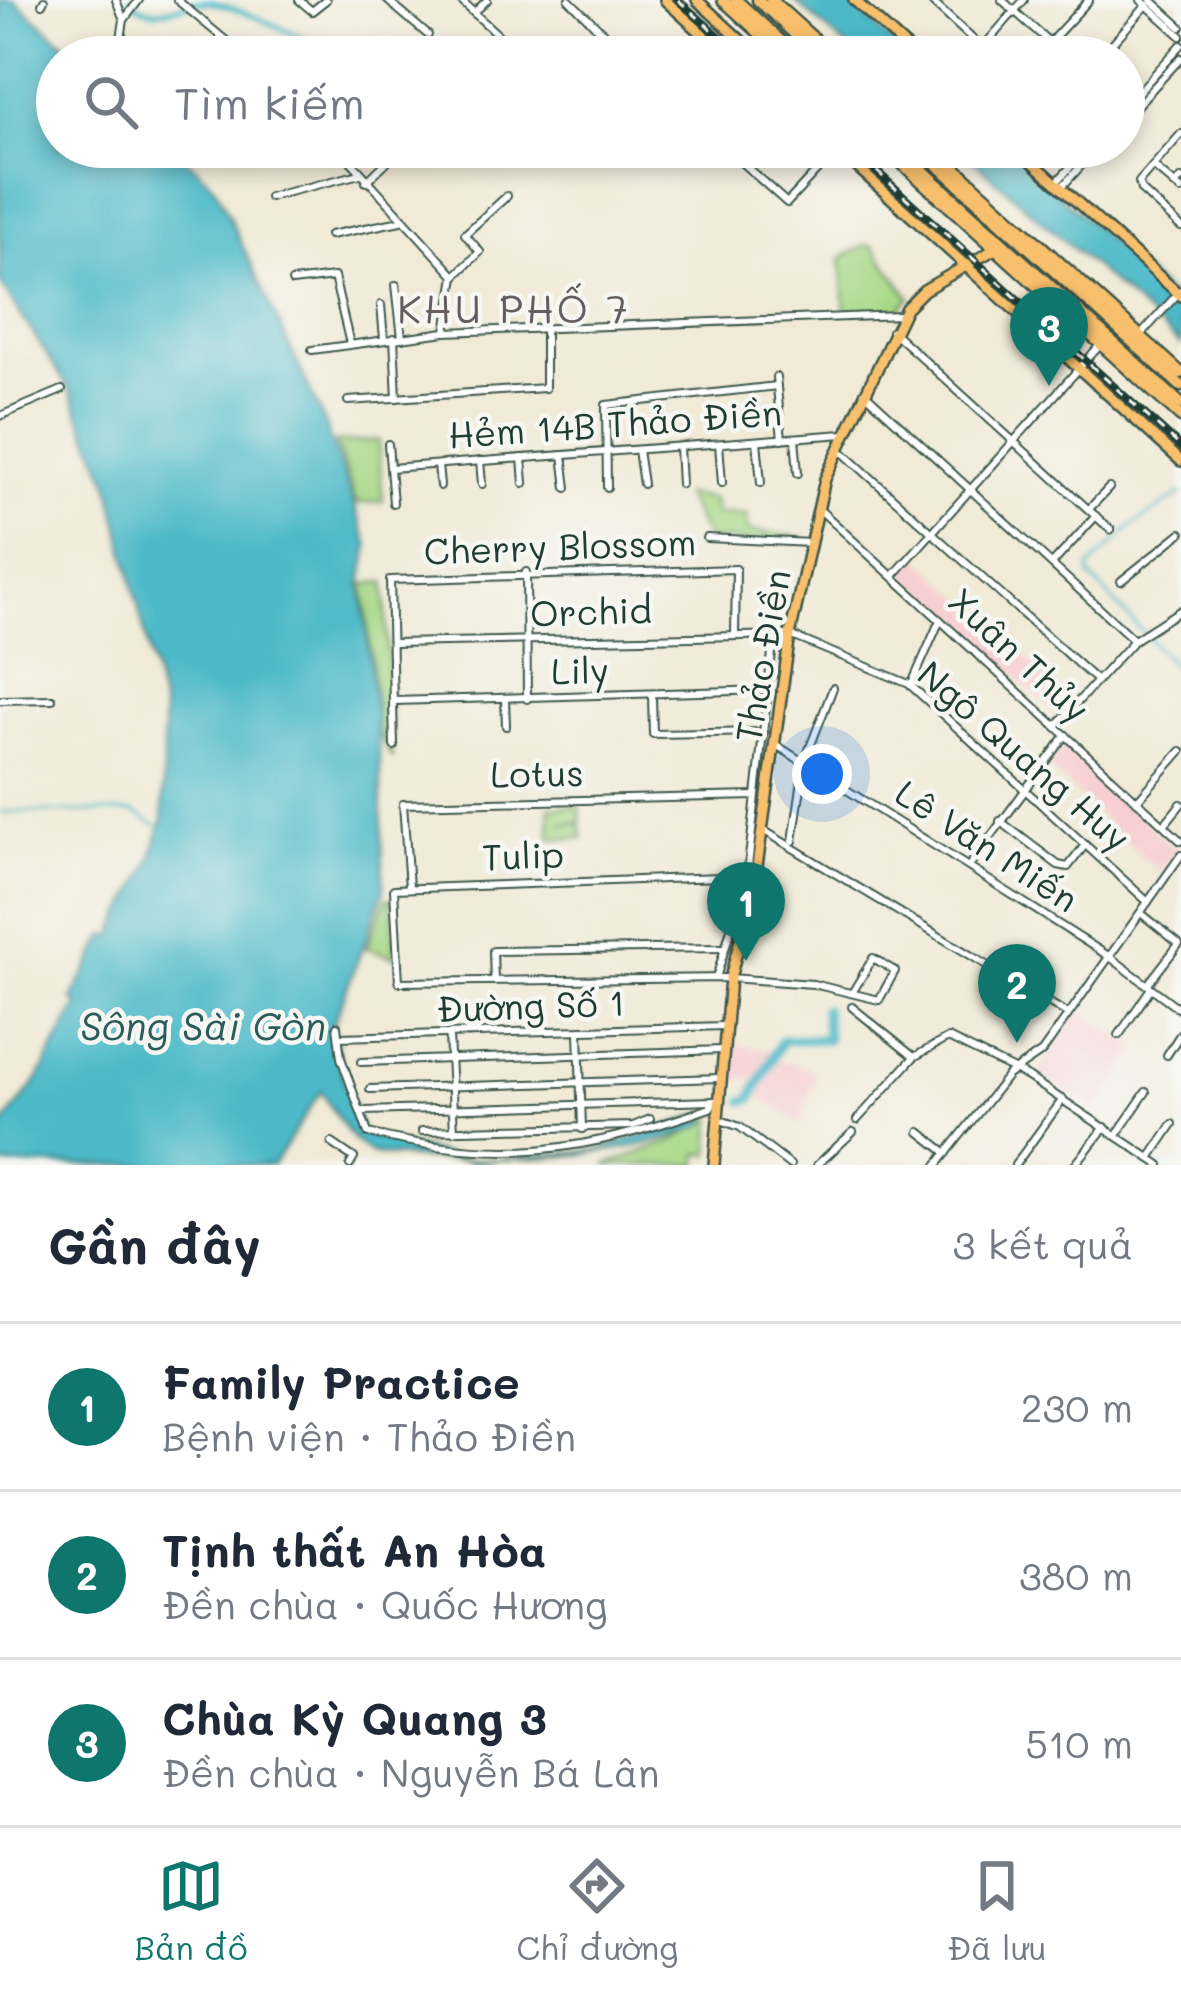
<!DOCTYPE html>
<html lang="vi">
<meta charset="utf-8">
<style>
body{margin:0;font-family:Mali,sans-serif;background:#f6f6f7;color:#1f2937}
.you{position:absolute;left:822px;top:774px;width:42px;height:42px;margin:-30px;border:9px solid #fff;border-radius:50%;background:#1a73e8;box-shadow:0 0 0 18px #1a73e833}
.badge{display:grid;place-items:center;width:78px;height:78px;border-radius:50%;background:#0f766e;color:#fff;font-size:39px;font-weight:700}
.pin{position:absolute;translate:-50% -99px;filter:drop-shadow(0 3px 6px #0008)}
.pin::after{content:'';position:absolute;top:63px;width:42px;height:36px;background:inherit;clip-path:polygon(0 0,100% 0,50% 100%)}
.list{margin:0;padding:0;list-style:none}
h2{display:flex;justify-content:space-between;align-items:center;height:156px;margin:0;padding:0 48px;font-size:51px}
h2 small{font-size:39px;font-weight:400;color:#747a83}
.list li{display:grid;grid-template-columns:78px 1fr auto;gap:36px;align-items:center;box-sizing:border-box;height:168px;padding:0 48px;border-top:3px solid #e0e1e3}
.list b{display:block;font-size:45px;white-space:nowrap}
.list p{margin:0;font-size:39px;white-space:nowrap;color:#747a83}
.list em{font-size:39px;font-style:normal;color:#747a83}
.icon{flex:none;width:66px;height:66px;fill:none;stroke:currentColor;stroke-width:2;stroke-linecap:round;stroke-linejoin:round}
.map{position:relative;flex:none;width:1181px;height:1165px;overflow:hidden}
.search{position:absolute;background:#fff;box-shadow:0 6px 18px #0003;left:36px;right:36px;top:36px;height:132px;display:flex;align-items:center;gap:30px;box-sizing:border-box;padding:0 42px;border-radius:66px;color:#747a83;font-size:45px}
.sheet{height:660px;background:#fff}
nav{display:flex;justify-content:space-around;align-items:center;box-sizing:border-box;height:168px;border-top:3px solid #e0e1e3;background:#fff;font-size:33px;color:#747a83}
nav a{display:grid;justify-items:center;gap:6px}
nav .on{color:#0f766e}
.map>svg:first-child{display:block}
</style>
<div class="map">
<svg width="1181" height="1165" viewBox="0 0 1181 1165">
<rect width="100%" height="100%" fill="#f6f6f2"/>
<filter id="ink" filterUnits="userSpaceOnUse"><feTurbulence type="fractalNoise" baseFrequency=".00833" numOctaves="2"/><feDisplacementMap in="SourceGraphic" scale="24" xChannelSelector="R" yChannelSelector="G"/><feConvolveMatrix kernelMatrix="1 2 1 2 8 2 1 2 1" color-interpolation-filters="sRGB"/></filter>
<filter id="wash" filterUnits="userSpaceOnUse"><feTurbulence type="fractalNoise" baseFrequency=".004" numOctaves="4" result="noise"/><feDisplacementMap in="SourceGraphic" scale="48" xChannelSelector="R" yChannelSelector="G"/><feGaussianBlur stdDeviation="2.7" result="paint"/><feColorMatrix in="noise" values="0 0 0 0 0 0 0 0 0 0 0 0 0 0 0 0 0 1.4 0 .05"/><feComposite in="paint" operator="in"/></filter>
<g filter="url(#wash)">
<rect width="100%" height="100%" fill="#f0ead6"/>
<g fill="#f7cfd2">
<polygon points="917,556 1069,697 1055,713 902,572"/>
<polygon points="1063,747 1176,850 1159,872 1048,766"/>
<polygon points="1077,1009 1138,1048 1097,1110 1038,1073"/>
<polygon points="730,1042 772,1051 776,1059 809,1068 815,1075 801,1124 761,1098 757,1078 727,1080"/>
</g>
<g fill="#a7d886" stroke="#638a5d" stroke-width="3">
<polygon points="867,245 873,246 910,297 899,310 845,312 841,258"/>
<polygon points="378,440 383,501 357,504 336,443"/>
<polygon points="684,495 713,499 715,514 747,515 748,531 803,537 803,542 707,540"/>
<polygon points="385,582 392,759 378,732 364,584"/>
<polygon points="580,806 581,822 561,824 581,824 582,838 551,839 550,807"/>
<polygon points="392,898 395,957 366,948 386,899"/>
<polygon points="713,1118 710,1155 699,1153 698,1165 605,1165 673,1141"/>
</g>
<g fill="#4cb9c8" stroke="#367b7e" stroke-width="3">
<path d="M 0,0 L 14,0 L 81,57 L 57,57 L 57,147 C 123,147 174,131 216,189 L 321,414 L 369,545 L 362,586 L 380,762 L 384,891 L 333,1025 L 342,1075 L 363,1134 L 473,1162 L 599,1150 L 707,1112 L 707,1123 C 630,1163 455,1165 374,1154 C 350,1145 334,1111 321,1091 L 273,1165 L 0,1165 L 0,1129 L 38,1080 L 78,1004 L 72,999 L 106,935 L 112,937 L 150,863 L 163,819 L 163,712 L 109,482 L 68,387 L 0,283 Z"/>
<polygon points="794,0 846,0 909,57 858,57"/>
<polygon points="959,147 1008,147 1181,307 1181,345"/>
</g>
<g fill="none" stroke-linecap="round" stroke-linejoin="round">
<g stroke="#4cb9c8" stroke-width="3">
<polyline points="1181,494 1131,527 1090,567 1090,576 1181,673"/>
<polyline points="0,812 134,812 161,828"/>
</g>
<path stroke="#4cb9c8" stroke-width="6" d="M 130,0 C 160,25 176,0 208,2 C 232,5 318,42 337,57"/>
<polyline stroke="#4cb9c8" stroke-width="10" points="744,1101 751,1099 782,1040 827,1039 824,1009"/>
</g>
</g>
<g filter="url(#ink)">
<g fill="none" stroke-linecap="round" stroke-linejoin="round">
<g stroke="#3e574c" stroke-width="10">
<g id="minor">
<polyline points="116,0 124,20 118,57"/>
<polyline points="177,0 246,57"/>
<polyline points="299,0 312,11 326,0"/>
<polyline points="387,0 428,35"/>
<polyline points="460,0 522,57"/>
<polyline points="569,0 629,57"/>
<polyline points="930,0 992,57"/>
<polyline points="1002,0 1066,57"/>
<polyline points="1141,0 1181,36"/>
<polyline points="1151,0 1181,27"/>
<polyline points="42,4 44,0"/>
<polyline points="474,13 487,0"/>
<polyline points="587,17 623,57"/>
<polyline points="124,20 139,0"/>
<polyline points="1050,42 1089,0"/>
<polyline points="983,47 1024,0"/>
<polyline points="1100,57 1147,5"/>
<polyline points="1124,108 1181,45"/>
<polyline points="1124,119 1181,58"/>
<polyline points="1181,134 1139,182 1141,190 1181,227"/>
<polyline points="338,147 455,276 446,331"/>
<polyline points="584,147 585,151"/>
<polyline points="724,147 787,203 837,149"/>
<polyline points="1153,166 1175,185"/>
<polyline points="1181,179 1175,185 1181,190"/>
<polyline points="366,182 402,147"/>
<polyline points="1056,183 1088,147"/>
<polyline points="1061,188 1098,147"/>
<polyline points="269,197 360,174"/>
<polyline points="330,235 401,221"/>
<polyline points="455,276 480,252 465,234 507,196"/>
<polyline points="292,282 334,277 350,344"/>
<polyline points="396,285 402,338"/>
<polyline points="381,305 384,339"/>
<polyline points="892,331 1111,530"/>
<polyline points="1140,336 1181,290"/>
<polyline points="394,338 397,398"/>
<polyline points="312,350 445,332 901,315"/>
<polyline points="776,377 782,439"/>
<polyline points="864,392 1134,640"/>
<polyline points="348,401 545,388 545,328"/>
<polyline points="0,416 62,390"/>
<polyline points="795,438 798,473"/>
<polyline points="757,441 761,483"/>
<polyline points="388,444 393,503"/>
<polyline points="719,444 722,483"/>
<polyline points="679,447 681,484"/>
<polyline points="838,448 1097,681"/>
<polyline points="638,450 643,484"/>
<polyline points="563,455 567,488"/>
<polyline points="522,458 524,483"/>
<polyline points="480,461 482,484"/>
<polyline points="438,465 440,486"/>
<polyline points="390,468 844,434"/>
<polyline points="607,487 606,405 777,386"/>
<polyline points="1089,509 1109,488"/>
<polyline points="820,510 1181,841"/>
<polyline points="707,538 811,543"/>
<polyline points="1052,564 1096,516"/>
<polyline points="526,572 527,699"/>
<polyline points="893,576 1101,344"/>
<polyline points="1121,581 1181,533"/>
<polyline points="393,643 790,635 909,684 1148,902"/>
<polyline points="911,686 940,620"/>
<polyline points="652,696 653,734 764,732"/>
<polyline points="505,699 506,726"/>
<polyline points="0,700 52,699"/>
<polyline points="394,701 768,690"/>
<polyline points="1056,726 1134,640 1181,610"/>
<polyline points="773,743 1110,957 1181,1010"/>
<polyline points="394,746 390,580 736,569 735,635"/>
<polyline points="1137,801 1181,751"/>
<polyline points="1000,821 1058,865 1068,867 1085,845"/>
<polyline points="1164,825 1181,804"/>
<polyline points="763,830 1068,1014"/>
<polyline points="793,841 805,760 833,688"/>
<polyline points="969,866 1066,735"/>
<polyline points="747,876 394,889 399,982 730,978 813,984 879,1000 895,971 873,958 852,993"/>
<polyline points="409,887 403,804 756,796"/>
<polyline points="1142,914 1178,943"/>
<polyline points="716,978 747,876 774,635"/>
<polyline points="494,981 493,951 724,948"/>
<polyline points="1148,984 1179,944"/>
<polyline points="852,1007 914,1057"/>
<path d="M 337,1026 L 341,1058 L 368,1133 C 501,1165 582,1153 710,1108 L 714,1101"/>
<polyline points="579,1031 582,1129"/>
<polyline points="1119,1035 1151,988"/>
<polyline points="449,1036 454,1131"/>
<polyline points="339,1037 725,1026"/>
<polyline points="1167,1055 1181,1033"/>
<polyline points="361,1062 723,1050"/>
<polyline points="370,1089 721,1078"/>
<polyline points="364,1111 714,1101"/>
<polyline points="718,1119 740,1127 790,1165"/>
<polyline points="857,1120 914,1057 948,1038 1028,1077 1160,1165"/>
<polyline points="422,1131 633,1126 650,1119"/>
<polyline points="920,1132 947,1153"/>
<polyline points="1117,1134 1146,1092"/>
<polyline points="332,1143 354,1158 350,1165"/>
<polyline points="1150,1158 1173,1124"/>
<polyline points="817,1165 853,1132"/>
<polyline points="937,1165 1008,1075 1042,1052 1181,855"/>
<polyline points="1015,1165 1063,1099"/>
<polyline points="1075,1165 1105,1127"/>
</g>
</g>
<g stroke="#3e574c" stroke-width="14">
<g id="major">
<polyline points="665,0 728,57"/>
<polyline points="697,0 759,57"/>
<polyline points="854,0 917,57"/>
<polyline points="835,147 1181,461"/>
<polyline points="1016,147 1181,296"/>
<polyline points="714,1165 730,978 754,887 790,635 825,479 906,308 924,290 995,249"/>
</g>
</g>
<g stroke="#3e574c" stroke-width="15">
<g id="highway">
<polyline points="723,0 786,57"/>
<polyline points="736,0 798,57"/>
<polyline points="758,0 820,57"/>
<polyline points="771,0 834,57"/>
<polyline points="884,147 1181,417"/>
<polyline points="897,147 1181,404"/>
<polyline points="918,147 1181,386"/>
<polyline points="932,147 1181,373"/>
</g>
</g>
<use href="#minor" stroke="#fff" stroke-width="6"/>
<use href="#major" stroke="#f8bf6c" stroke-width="9"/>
<use href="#highway" stroke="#f8bf6c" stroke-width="10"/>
<g stroke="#1f3d34" stroke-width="8">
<g id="rail">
<polyline points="678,0 743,57"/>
<polyline points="850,147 1181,447"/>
</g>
</g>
<use href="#rail" stroke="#f6f6f2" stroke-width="3" stroke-dasharray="9" stroke-linecap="butt"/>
</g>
</g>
<g text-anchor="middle" stroke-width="9" stroke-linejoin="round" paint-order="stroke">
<g font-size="36" fill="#1f3d34" stroke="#f6f6f2">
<text transform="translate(615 424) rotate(-4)" y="13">Hẻm 14B Thảo Điền</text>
<text transform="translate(560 547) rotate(-2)" y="13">Cherry Blossom</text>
<text transform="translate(591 612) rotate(-2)" y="13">Orchid</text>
<text transform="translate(1019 655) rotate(43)" y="13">Xuân Thủy</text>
<text transform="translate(763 656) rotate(-80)" y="13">Thảo Điền</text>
<text transform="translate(580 671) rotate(-1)" y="13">Lily</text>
<text transform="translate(1024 756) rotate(41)" y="13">Ngô Quang Huy</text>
<text transform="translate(537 774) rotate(-1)" y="13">Lotus</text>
<text transform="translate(987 846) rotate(33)" y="13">Lê Văn Miến</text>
<text transform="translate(523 856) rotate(-2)" y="13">Tulip</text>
<text transform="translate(531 1006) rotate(-2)" y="13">Đường Số 1</text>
</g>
<g font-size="39" letter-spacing="3" fill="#645e61" stroke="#f6f6f2">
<text x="514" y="323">KHU PHỐ 7</text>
</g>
<g font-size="39" font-style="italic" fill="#2a5c59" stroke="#f6f6f2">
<text x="203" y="1040">Sông Sài Gòn</text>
</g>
</g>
</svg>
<div class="you"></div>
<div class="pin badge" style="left:746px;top:961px">1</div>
<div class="pin badge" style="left:1017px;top:1043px">2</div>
<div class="pin badge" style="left:1049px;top:386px">3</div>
<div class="search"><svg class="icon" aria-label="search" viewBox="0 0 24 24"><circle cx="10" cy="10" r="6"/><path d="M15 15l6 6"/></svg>Tìm kiếm</div>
</div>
<section class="sheet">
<h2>Gần đây<small>3 kết quả</small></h2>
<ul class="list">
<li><span class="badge">1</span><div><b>Family Practice</b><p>Bệnh viện · Thảo Điền</p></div><em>230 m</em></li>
<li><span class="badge">2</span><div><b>Tịnh thất An Hòa</b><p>Đền chùa · Quốc Hương</p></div><em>380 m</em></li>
<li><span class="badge">3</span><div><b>Chùa Kỳ Quang 3</b><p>Đền chùa · Nguyễn Bá Lân</p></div><em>510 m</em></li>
</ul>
</section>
<nav>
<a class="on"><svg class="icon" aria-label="map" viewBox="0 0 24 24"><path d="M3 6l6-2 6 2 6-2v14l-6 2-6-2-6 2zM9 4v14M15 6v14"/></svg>Bản đồ</a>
<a><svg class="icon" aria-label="directions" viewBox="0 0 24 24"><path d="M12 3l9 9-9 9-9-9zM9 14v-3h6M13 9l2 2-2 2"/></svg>Chỉ đường</a>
<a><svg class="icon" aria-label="saved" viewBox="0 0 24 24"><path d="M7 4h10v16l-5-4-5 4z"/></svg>Đã lưu</a>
</nav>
